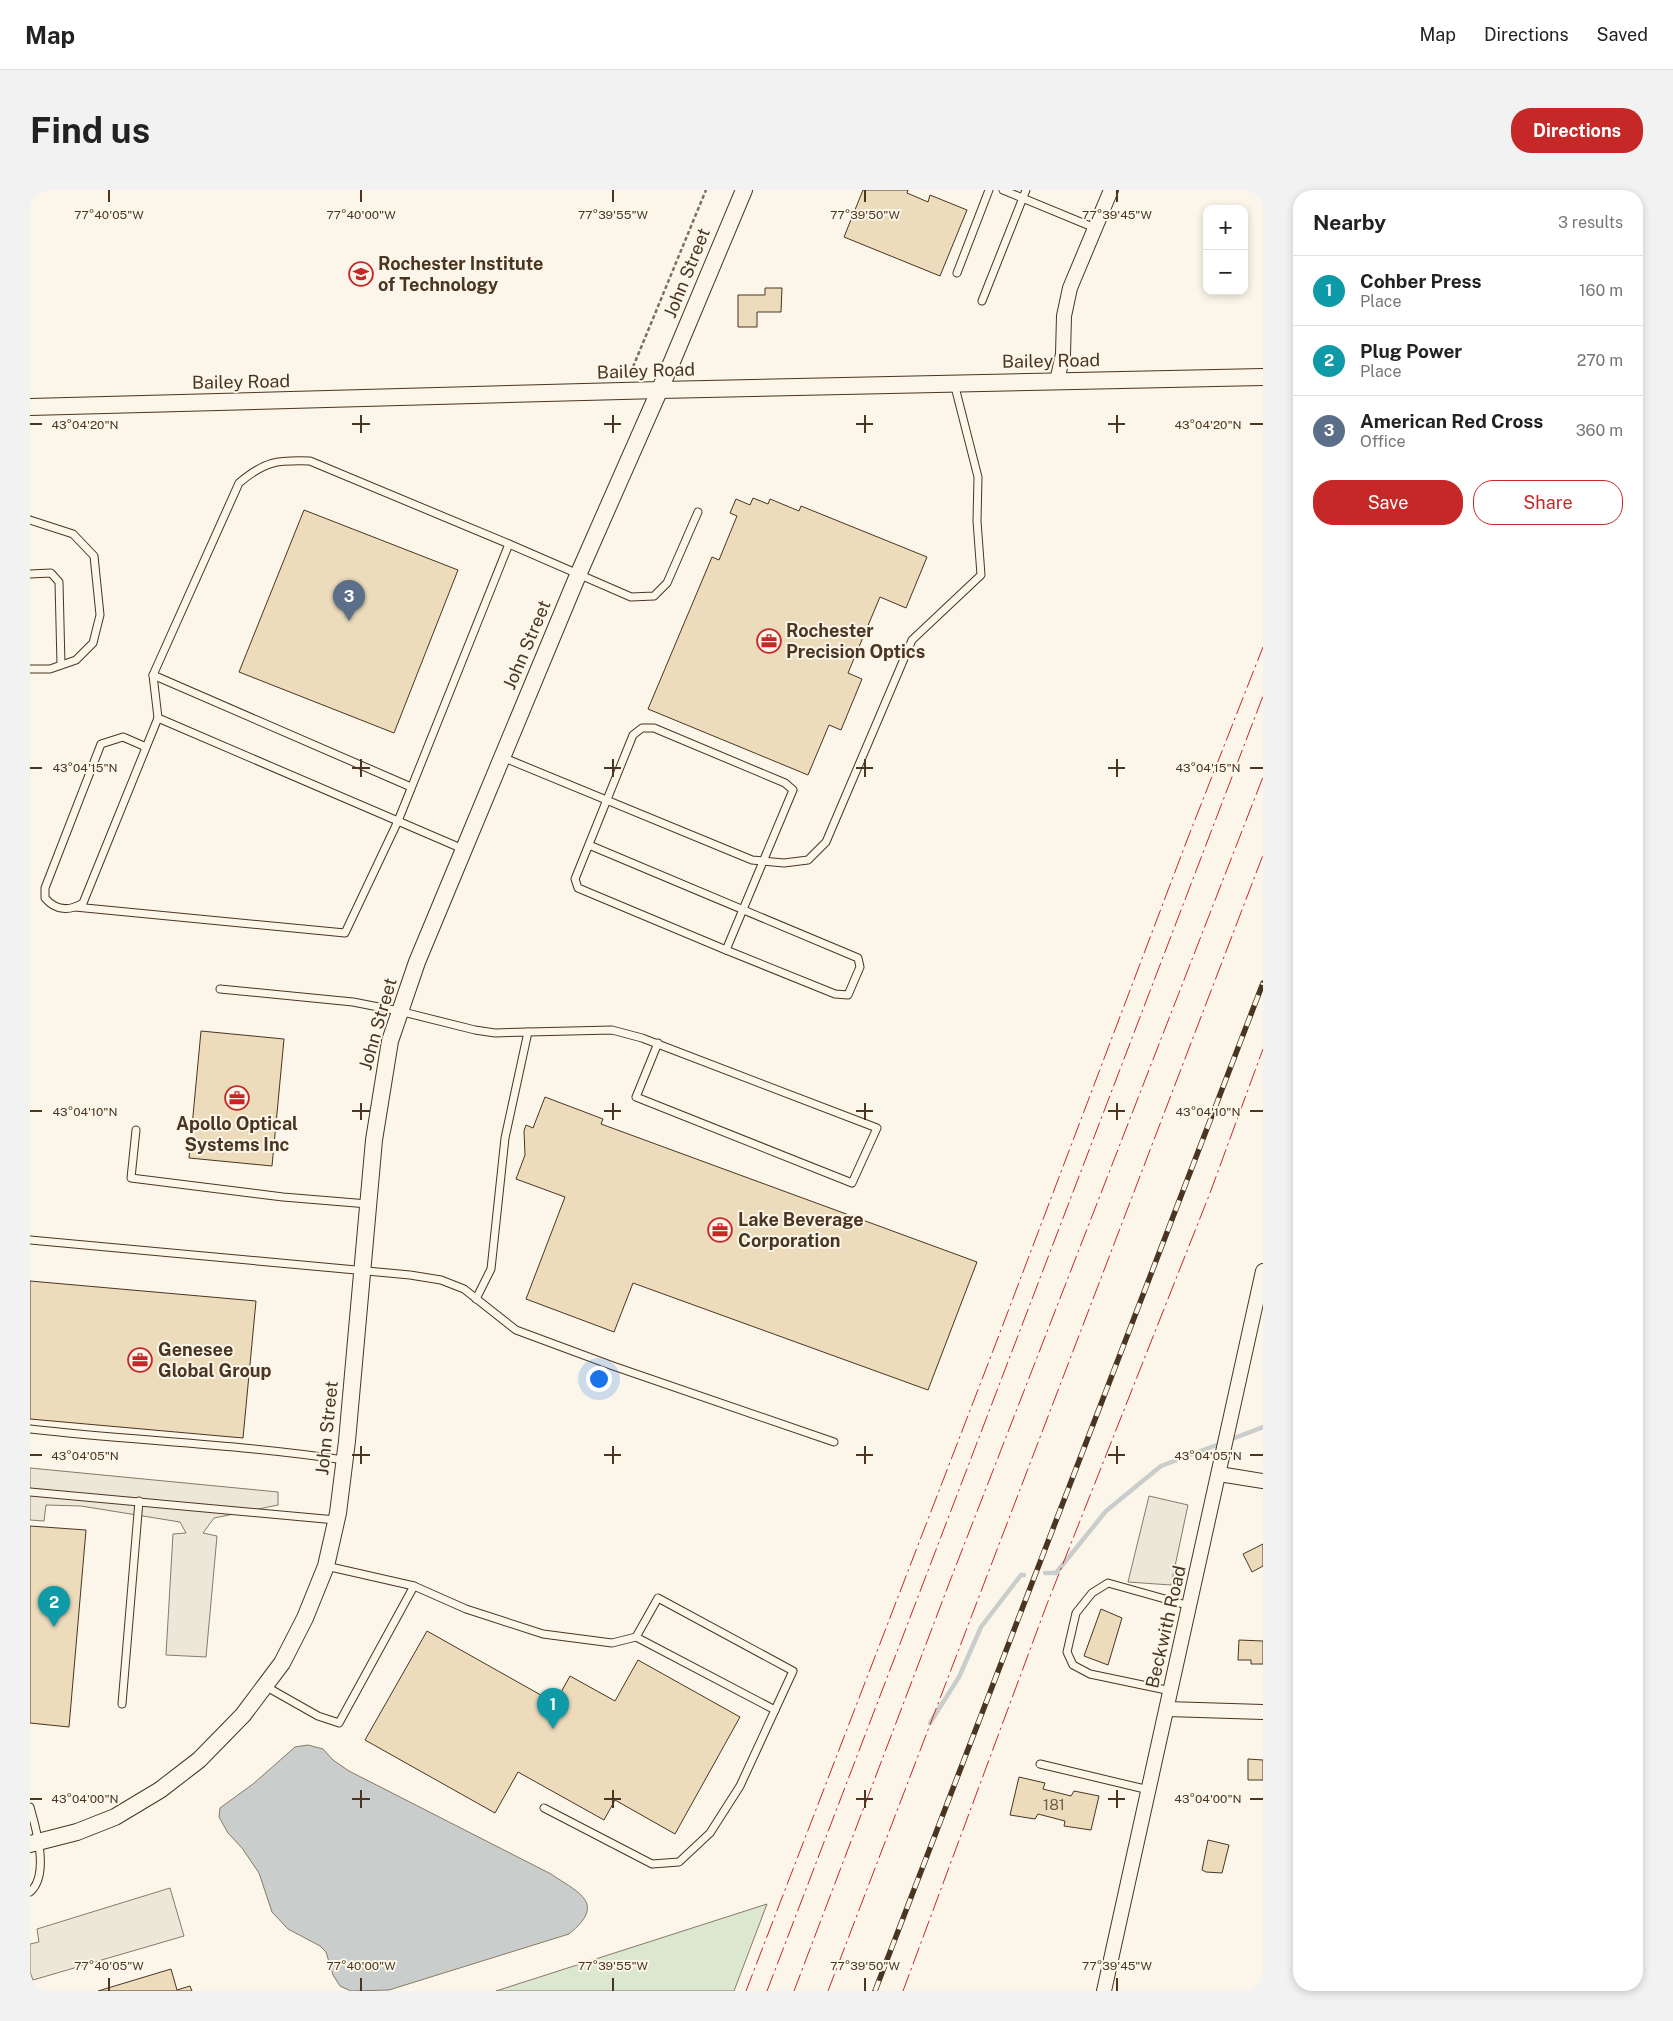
<!DOCTYPE html>
<meta charset="utf-8">
<style>
body{margin:0;font-family:"Public Sans",sans-serif;background:#f2f2f2;color:#222}
.controls{position:absolute;right:15px;top:15px;display:grid;overflow:hidden;border-radius:10px;box-shadow:0 2px 8px #0003}
.controls button{width:45px;height:45px;display:grid;place-items:center;padding:0;border:0;border-bottom:1px solid #e0e0e0;background:#fff;color:#222;font:25px sans-serif}
.you{position:absolute;left:568px;top:1188px;width:18px;height:18px;margin:-12px;border:4px solid #fff;border-radius:50%;background:#1a73e8;box-shadow:0 0 0 8px #1a73e833}
.badge{display:grid;place-items:center;width:32px;height:32px;border-radius:50%;background:#c62828;color:#fff;font-size:16px;font-weight:700}
.pin{position:absolute;translate:-50% -41px;filter:drop-shadow(0 1px 2px #0008)}
.pin::after{content:'';position:absolute;top:26px;width:18px;height:15px;background:inherit;clip-path:polygon(0 0,100% 0,50% 100%)}
.list{margin:0;padding:0;list-style:none}
h2{display:flex;justify-content:space-between;align-items:center;height:65px;margin:0;padding:0 20px;font-size:21px}
h2 small{font-size:16px;font-weight:400;color:#767676}
.list li{display:grid;grid-template-columns:32px 1fr auto;gap:15px;align-items:center;box-sizing:border-box;height:70px;padding:0 20px;border-top:1px solid #e0e0e0}
.list b{display:block;font-size:19px;white-space:nowrap}
.list p{margin:0;font-size:16px;white-space:nowrap;color:#767676}
.list em{font-size:16px;font-style:normal;color:#767676}
.actions{display:flex;gap:10px;padding:15px 20px}
.actions a{flex:1;padding:11px 0;border:1px solid #c62828;border-radius:20px;text-align:center;font-size:18px;color:#c62828}
.actions .main{background:#c62828;color:#fff}
.map{position:relative;flex:none;width:1233px;height:1801px;overflow:hidden;border-radius:20px}
header{display:flex;align-items:center;gap:30px;box-sizing:border-box;height:70px;padding:0 25px;background:#fff;border-bottom:1px solid #e0e0e0}
header strong{font-size:24px}
nav{display:flex;gap:28px;margin-inline-start:auto;font-size:18px}
.intro{display:flex;align-items:center;justify-content:space-between;box-sizing:border-box;height:120px;padding:0 30px}
h1{margin:0;font-size:35px}
.button{padding:12px 22px;border-radius:20px;background:#c62828;color:#fff;font-size:18px;font-weight:700}
main{display:flex;gap:30px;padding:0 30px}
aside{flex:1;background:#fff;border-radius:20px;box-shadow:0 2px 8px #0003}
.map>svg:first-child{display:block}
</style>
<header>
<strong>Map</strong>
<nav><a>Map</a><a>Directions</a><a>Saved</a></nav>
</header>
<div class="intro"><h1>Find us</h1><a class="button">Directions</a></div>
<main>
<div class="map">
<svg width="1233" height="1801" viewBox="0 0 1233 1801">
<rect width="100%" height="100%" fill="#fbf6e9"/>
<polygon fill="#dce7d0" stroke="#887966" points="737,1714 704,1801 466,1801"/>
<g fill="#ede7d9" stroke="#887966">
<polygon points="0,1278 248,1302 248,1315 184,1328 173,1343 187,1346 176,1467 136,1465 143,1344 156,1343 150,1332 51,1316 16,1315 14,1331 0,1330"/>
<polygon points="1119,1306 1158,1315 1141,1395 1098,1392"/>
<polygon points="140,1698 154,1746 3,1790 0,1782 0,1754 9,1752 7,1739"/>
</g>
<path fill="#c9cecd" stroke="#887966" d="M 278,1555 L 293,1559 L 303,1570 L 319,1581 L 521,1684 C 549,1703 577,1713 539,1744 L 359,1800 L 321,1801 L 310,1796 L 303,1785 L 296,1762 L 290,1756 L 258,1739 L 242,1722 L 229,1683 L 212,1658 L 198,1643 L 189,1627 L 190,1618 L 223,1594 L 265,1557 Z"/>
<g fill="none" stroke-linecap="round" stroke-linejoin="round">
<g stroke="#c9cecd" stroke-width="4.5">
<polyline points="1199,1250 1233,1237"/>
<polyline points="1015,1383 1026,1383 1076,1321 1131,1276 1192,1253"/>
<polyline points="900,1533 929,1487 951,1437 991,1385 994,1385"/>
</g>
</g>
<g fill="#ecdcbc" stroke="#4a3520">
<polygon points="833,0 878,0 877,3 898,12 900,5 937,20 910,86 814,47"/>
<polygon points="735,98 752,98 751,122 727,122 727,137 708,137 708,105 735,105"/>
<polygon points="723,308 738,314 740,309 769,321 771,316 897,367 876,418 850,407 818,483 832,489 811,540 799,535 778,585 618,519 682,367 689,370 707,326 700,323 706,309 720,315"/>
<polygon points="274,320 428,380 364,543 209,482"/>
<polygon points="171,841 254,849 242,976 159,968"/>
<polygon points="515,907 573,929 571,934 947,1072 898,1200 603,1093 584,1142 496,1109 535,1007 486,989 495,965 494,941 496,935 503,938"/>
<polygon points="0,1091 226,1111 213,1248 0,1229"/>
<polygon points="0,1336 56,1340 39,1537 0,1533"/>
<polygon points="1233,1354 1233,1376 1222,1382 1213,1364"/>
<polygon points="1071,1419 1092,1428 1078,1475 1054,1466"/>
<polygon points="397,1441 525,1513 540,1486 585,1511 608,1470 710,1527 645,1644 585,1610 574,1630 488,1582 465,1623 335,1550"/>
<polygon points="1209,1450 1233,1451 1233,1474 1221,1474 1221,1470 1208,1470"/>
<polygon points="1218,1569 1233,1570 1233,1590 1218,1590"/>
<polygon points="989,1587 1015,1593 1013,1599 1041,1606 1044,1601 1069,1606 1061,1640 1034,1636 1035,1631 1008,1624 1005,1629 980,1625"/>
<polygon points="1178,1650 1199,1655 1192,1683 1176,1682 1172,1680"/>
<polygon points="141,1779 147,1800 160,1796 162,1801 68,1801"/>
</g>
<g fill="none" stroke-linecap="round" stroke-linejoin="round">
<g stroke="#4a3520" stroke-width="9">
<g id="service">
<polyline points="973,0 1065,38"/>
<polyline points="927,83 959,0"/>
<polyline points="952,111 996,0"/>
<polyline points="0,330 43,344 64,366 70,425 63,453 46,470 20,479 0,479"/>
<polyline points="0,384 21,383 29,392 31,475"/>
<polyline points="123,485 381,597"/>
<polygon points="612,538 624,538 755,593 763,600 696,760 548,698 545,689 603,545"/>
<path d="M 116,557 L 93,547 L 71,554 L 15,698 L 15,708 C 26,721 40,721 53,713 L 128,528"/>
<polyline points="472,567 722,670 754,673 778,670 796,652 882,450 951,385 947,331 948,287 924,193"/>
<polyline points="559,655 828,768 830,777 818,805 805,804 696,760"/>
<path d="M 433,659 L 128,528 L 123,485 L 209,293 C 235,271 247,270 280,271 L 479,354 L 601,407 L 624,406 L 637,393 L 668,322"/>
<polyline points="45,717 315,743 368,631 479,354"/>
<polyline points="190,799 323,812 369,821 445,840 465,843 498,842 475,948 461,1079 446,1109"/>
<polyline points="498,842 582,840 612,848 847,938 822,993 606,907 628,853"/>
<polyline points="106,940 101,988 253,1007 338,1014"/>
<polyline points="0,1050 380,1085 411,1090 434,1099 486,1140 583,1176 804,1252"/>
<path d="M 0,1239 C 104,1251 210,1254 314,1270"/>
<polyline points="0,1302 306,1330"/>
<polyline points="384,1396 436,1419 513,1444 582,1453 606,1447 745,1520 710,1596 680,1643 649,1672 622,1674 514,1618"/>
<polyline points="606,1447 628,1408 763,1481 745,1520"/>
<polyline points="235,1496 288,1526 309,1533 384,1396 296,1376"/>
<polyline points="1141,1501 1060,1484 1043,1475 1037,1462 1046,1423 1062,1403 1078,1393 1160,1416"/>
<polyline points="92,1514 109,1311"/>
<polyline points="1010,1574 1119,1600"/>
<path d="M 0,1617 C 6,1638 20,1685 0,1702"/>
</g>
</g>
<g stroke="#4a3520" stroke-width="16">
<g id="minor">
<polyline points="1027,191 1033,164 1034,126 1040,98 1081,0"/>
<polyline points="1189,1284 1233,1291"/>
<polyline points="1137,1519 1233,1522"/>
<polyline points="1074,1801 1233,1081"/>
</g>
</g>
<g stroke="#4a3520" stroke-width="18">
<g id="tertiary">
<polyline points="0,217 630,200 1233,187"/>
<polyline points="0,1654 47,1642 85,1627 130,1600 169,1570 213,1525 252,1473 275,1428 296,1376 308,1323 317,1251 344,950 360,851 387,772 434,659 548,385 641,174 714,0"/>
</g>
</g>
<polyline stroke="#7f6f5c" stroke-width="2.5" stroke-dasharray="4 2.5" stroke-linecap="butt" points="603,177 676,0"/>
<use href="#service" stroke="#fbf6e9" stroke-width="7"/>
<use href="#minor" stroke="#fbf6e9" stroke-width="14"/>
<use href="#tertiary" stroke="#fbf6e9" stroke-width="16"/>
<g stroke="#4a3520" stroke-width="5.5">
<polyline id="rail" points="845,1801 1233,793"/>
</g>
<use href="#rail" stroke="#fbf6e9" stroke-width="4" stroke-dasharray="11" stroke-linecap="butt"/>
<g stroke="#c62828" stroke-width="1" stroke-dasharray="18 4 2.5 4" stroke-linecap="butt">
<polyline points="716,1801 966,1153 1159,645 1233,457"/>
<polyline points="737,1801 1233,506"/>
<polyline points="764,1801 920,1391 1233,587"/>
<polyline points="798,1801 1233,665"/>
<polyline points="873,1801 1017,1414 1180,1003 1233,859"/>
</g>
</g>
<path fill="none" stroke="#4a3520" stroke-width="2" d="M 79,0 L 79,12M 331,0 L 331,12M 583,0 L 583,12M 835,0 L 835,12M 1087,0 L 1087,12M 331,225 L 331,243M 583,225 L 583,243M 835,225 L 835,243M 1087,225 L 1087,243M 0,234 L 12,234M 322,234 L 340,234M 574,234 L 591,234M 826,234 L 843,234M 1078,234 L 1095,234M 1220,234 L 1233,234M 331,569 L 331,587M 583,569 L 583,587M 835,569 L 835,587M 1087,569 L 1087,587M 0,578 L 12,578M 322,578 L 340,578M 574,578 L 591,578M 826,578 L 843,578M 1078,578 L 1095,578M 1220,578 L 1233,578M 331,913 L 331,930M 583,913 L 583,930M 835,913 L 835,930M 1087,913 L 1087,930M 0,921 L 12,921M 322,921 L 340,921M 574,921 L 591,921M 826,921 L 843,921M 1078,921 L 1095,921M 1220,921 L 1233,921M 331,1256 L 331,1274M 583,1256 L 583,1274M 835,1256 L 835,1274M 1087,1256 L 1087,1274M 0,1265 L 12,1265M 322,1265 L 340,1265M 574,1265 L 591,1265M 826,1265 L 843,1265M 1078,1265 L 1095,1265M 1220,1265 L 1233,1265M 331,1600 L 331,1618M 583,1600 L 583,1618M 835,1600 L 835,1618M 1087,1600 L 1087,1618M 0,1609 L 12,1609M 322,1609 L 340,1609M 574,1609 L 591,1609M 826,1609 L 843,1609M 1078,1609 L 1095,1609M 1220,1609 L 1233,1609M 79,1788 L 79,1801M 331,1788 L 331,1801M 583,1788 L 583,1801M 835,1788 L 835,1801M 1087,1788 L 1087,1801"/>
<defs>
<g id="university-ring" transform="scale(1.25)"><circle r="9.5" fill="#fbf6e9" stroke="#c62828" stroke-width="1.5"/><path d="M0-5L7-2L0 1L-7-2ZM-4 1L0 2.5L4 1V4Q0 6-4 4Z" fill="#c62828"/></g>
<g id="office-ring" transform="scale(1.25)"><circle r="9.5" fill="#fbf6e9" stroke="#c62828" stroke-width="1.5"/><path d="M-6-3h4V-5.5h4V-3h4V5H-6ZM-1-4.5V-3h2v-1.5ZM-6 0V1H6V0Z" fill="#c62828"/></g>
</defs>
<g fill-rule="evenodd">
<use href="#university-ring" x="331" y="84"/>
<use href="#office-ring" x="739" y="451"/>
<use href="#office-ring" x="207" y="908"/>
<use href="#office-ring" x="690" y="1040"/>
<use href="#office-ring" x="110" y="1170"/>
</g>
<g text-anchor="middle" stroke-width="4" stroke-linejoin="round" paint-order="stroke">
<g font-size="15" fill="#725f47">
<text x="1024" y="1620">181</text>
</g>
<g font-size="18" font-weight="bold" fill="#4a3520" stroke="#fbf6e9" text-anchor="start">
<text x="348" y="80">Rochester Institute<tspan x="348" dy="21">of Technology</tspan></text>
<text x="756" y="447">Rochester<tspan x="756" dy="21">Precision Optics</tspan></text>
<text x="207" y="940" text-anchor="middle">Apollo Optical<tspan x="207" dy="21">Systems Inc</tspan></text>
<text x="708" y="1036">Lake Beverage<tspan x="708" dy="21">Corporation</tspan></text>
<text x="128" y="1166">Genesee<tspan x="128" dy="21">Global Group</tspan></text>
</g>
<g font-size="18" fill="#4a3520" stroke="#fbf6e9">
<text transform="translate(657 83) rotate(-68)" y="6">John Street</text>
<text transform="translate(1021 171) rotate(-1)" y="6">Bailey Road</text>
<text transform="translate(616 181) rotate(-2)" y="6">Bailey Road</text>
<text transform="translate(211 192) rotate(-1)" y="6">Bailey Road</text>
<text transform="translate(497 455) rotate(-67)" y="6">John Street</text>
<text transform="translate(348 834) rotate(-74)" y="6">John Street</text>
<text transform="translate(297 1238) rotate(-84)" y="6">John Street</text>
<text transform="translate(1136 1437) rotate(-77)" y="6">Beckwith Road</text>
</g>
</g>
<g font-size="12" text-anchor="middle" fill="#4a3520" stroke="#fbf6e9" stroke-width="4" stroke-linejoin="round" paint-order="stroke">
<text x="79" y="29">77°40'05"W</text>
<text x="331" y="29">77°40'00"W</text>
<text x="583" y="29">77°39'55"W</text>
<text x="835" y="29">77°39'50"W</text>
<text x="1087" y="29">77°39'45"W</text>
<text x="55" y="239">43°04'20"N</text>
<text x="1178" y="239">43°04'20"N</text>
<text x="55" y="582">43°04'15"N</text>
<text x="1178" y="582">43°04'15"N</text>
<text x="55" y="926">43°04'10"N</text>
<text x="1178" y="926">43°04'10"N</text>
<text x="55" y="1270">43°04'05"N</text>
<text x="1178" y="1270">43°04'05"N</text>
<text x="55" y="1613">43°04'00"N</text>
<text x="1178" y="1613">43°04'00"N</text>
<text x="79" y="1780">77°40'05"W</text>
<text x="331" y="1780">77°40'00"W</text>
<text x="583" y="1780">77°39'55"W</text>
<text x="835" y="1780">77°39'50"W</text>
<text x="1087" y="1780">77°39'45"W</text>
</g>
</svg>
<div class="controls">
<button>+</button>
<button>−</button>
</div>
<div class="you"></div>
<div class="pin badge" style="left:523px;top:1539px;background:#0f9aa8">1</div>
<div class="pin badge" style="left:24px;top:1437px;background:#0f9aa8">2</div>
<div class="pin badge" style="left:319px;top:431px;background:#5c6f8a">3</div>
</div>
<aside>
<h2>Nearby<small>3 results</small></h2>
<ul class="list">
<li><span class="badge" style="background:#0f9aa8">1</span><div><b>Cohber Press</b><p>Place</p></div><em>160 m</em></li>
<li><span class="badge" style="background:#0f9aa8">2</span><div><b>Plug Power</b><p>Place</p></div><em>270 m</em></li>
<li><span class="badge" style="background:#5c6f8a">3</span><div><b>American Red Cross</b><p>Office</p></div><em>360 m</em></li>
</ul>
<div class="actions"><a class="main">Save</a><a>Share</a></div>
</aside>
</main>
